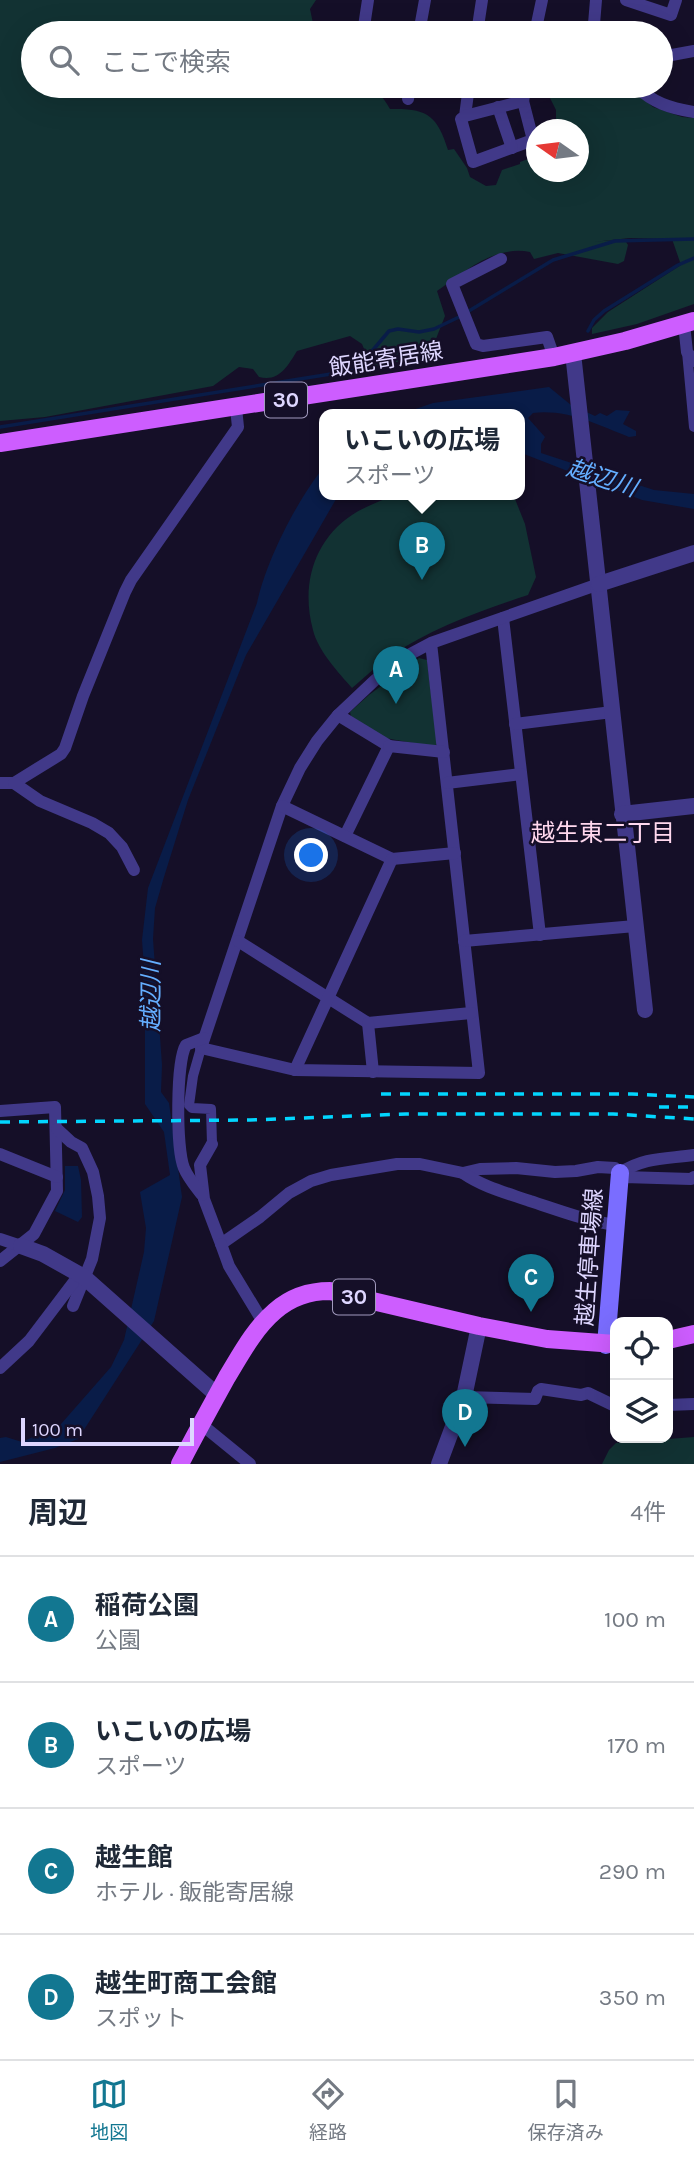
<!DOCTYPE html>
<html lang="ja">
<meta charset="utf-8">
<style>
body{margin:0;font-family:Karla,"Noto Sans JP",sans-serif;background:#f6f6f7;color:#1f2937}
.controls{position:absolute;right:21px;bottom:21px;display:grid;overflow:hidden;border-radius:14px;box-shadow:0 7px 28px #0002}
.controls button{width:63px;height:63px;display:grid;place-items:center;padding:0;border:0;border-bottom:2px solid #e0e1e3;background:#fff;color:#1f2937;font:35px sans-serif}
.compass{position:absolute;left:526px;top:119px;width:63px;height:63px;border-radius:50%;background:#fff;box-shadow:0 7px 28px #0002;rotate:284deg}
.scale{position:absolute;left:21px;bottom:18px;width:173px;box-sizing:border-box;padding-left:7px;border:4px solid #ded6ff;border-top:0;font-size:19px;line-height:24px;white-space:nowrap;color:#ded6ff;-webkit-text-stroke:5px #150f28;paint-order:stroke}
.you{position:absolute;left:312px;top:856px;width:24px;height:24px;margin:-18px;border:5px solid #fff;border-radius:50%;background:#1a73e8;box-shadow:0 0 0 10px #1a73e833}
.badge{display:grid;place-items:center;width:46px;height:46px;border-radius:50%;background:#127791;color:#fff;font-size:23px;font-weight:700}
.pin{position:absolute;translate:-50% -58px;filter:drop-shadow(0 2px 4px #0008)}
.pin::after{content:'';position:absolute;top:37px;width:24px;height:21px;background:inherit;clip-path:polygon(0 0,100% 0,50% 100%)}
.popup{position:absolute;left:319px;top:409px;width:206px;height:91px;box-sizing:border-box;display:grid;place-content:center;border-radius:14px;background:#fff;filter:drop-shadow(0 2px 5px #0005);font-size:23px;white-space:nowrap;color:#747a83}
.popup b{font-size:26px;color:#1f2937}
.popup::after{content:'';position:absolute;left:50%;top:100%;margin-left:-14px;border:14px solid transparent;border-top-color:#fff}
.list{margin:0;padding:0;list-style:none}
h2{display:flex;justify-content:space-between;align-items:center;height:91px;margin:0;padding:0 28px;font-size:30px}
h2 small{font-size:23px;font-weight:400;color:#747a83}
.list li{display:grid;grid-template-columns:46px 1fr auto;gap:21px;align-items:center;box-sizing:border-box;height:126px;padding:0 28px;border-top:2px solid #e0e1e3}
.list b{display:block;font-size:26px;white-space:nowrap}
.list p{margin:0;font-size:23px;white-space:nowrap;color:#747a83}
.list em{font-size:23px;font-style:normal;color:#747a83}
.icon{flex:none;width:38px;height:38px;fill:none;stroke:currentColor;stroke-width:2;stroke-linecap:round;stroke-linejoin:round}
.map{position:relative;flex:none;width:694px;height:1464px;overflow:hidden}
.search{position:absolute;background:#fff;box-shadow:0 7px 28px #0002;left:21px;right:21px;top:21px;height:77px;display:flex;align-items:center;gap:18px;box-sizing:border-box;padding:0 24px;border-radius:38px;color:#747a83;font-size:26px}
.sheet{height:595px;background:#fff}
nav{display:flex;justify-content:space-around;align-items:center;box-sizing:border-box;height:98px;border-top:2px solid #e0e1e3;background:#fff;font-size:19px;color:#747a83}
nav a{display:grid;justify-items:center;gap:4px}
nav .on{color:#127791}
.map>svg:first-child{display:block}
</style>
<div class="map">
<svg width="694" height="1464" viewBox="0 0 694 1464">
<rect width="100%" height="100%" fill="#150f28"/>
<g fill="#123233">
<path d="M 0,0 L 316,0 L 310,9 L 315,33 L 33,33 L 33,86 L 347,86 L 348,90 C 369,78 380,92 390,109 C 427,108 437,115 448,150 L 454,149 L 467,168 L 470,177 L 486,186 L 496,185 L 502,170 L 520,164 L 520,162 L 536,156 L 536,172 L 578,172 L 578,130 L 556,129 L 556,110 L 546,90 L 547,86 L 625,86 L 628,88 L 630,87 L 653,107 L 682,117 L 694,118 L 694,304 L 637,324 L 592,334 L 592,328 L 608,312 L 681,265 L 672,239 L 630,238 L 593,242 L 624,239 L 628,245 L 624,261 L 618,264 L 558,253 L 534,259 L 530,252 C 494,245 464,272 437,291 L 445,316 L 430,354 L 372,368 L 362,344 L 350,336 L 297,351 C 287,367 279,382 259,377 L 253,369 L 239,367 L 213,386 L 45,417 L 0,421 Z"/>
<path d="M 396,494 L 513,494 L 525,524 L 536,577 L 528,595 C 480,611 432,628 389,657 C 376,666 364,678 352,688 C 339,673 318,651 313,630 C 301,586 313,541 352,515 C 365,506 382,501 396,494 Z"/>
<polygon points="419,658 427,660 437,743 435,747 385,738 351,716 350,712 369,695"/>
<polygon points="694,1437 694,1464 602,1464 609,1450 616,1443"/>
</g>
<g fill="#091c48">
<path d="M 549,387 L 571,405 L 595,416 L 600,413 L 607,416 L 616,410 L 630,411 L 623,424 L 636,431 L 636,436 L 629,437 C 598,425 568,409 533,413 L 528,418 L 545,437 L 541,444 L 541,453 L 654,490 L 694,494 L 694,509 L 642,500 L 524,454 L 520,450 L 520,414 L 401,414 L 433,403 Z"/>
<path d="M 324,467 L 324,494 L 339,494 L 246,655 L 188,800 L 164,877 L 155,908 L 153,939 L 162,1065 L 161,1092 L 169,1103 L 182,1197 L 154,1321 L 78,1439 L 55,1448 L 0,1462 L 0,1438 L 6,1437 L 22,1442 L 61,1424 L 111,1367 L 124,1340 L 144,1252 L 146,1228 L 140,1192 L 170,1175 L 164,1132 L 145,1104 L 145,1027 L 142,997 L 144,967 L 142,940 L 148,888 L 257,603 C 266,561 297,500 324,467 Z"/>
<polygon points="65,1166 78,1166 81,1180 82,1217 78,1222 55,1211 65,1190"/>
</g>
<g fill="none" stroke-linecap="round" stroke-linejoin="round">
<g stroke="#091c48" stroke-width="3.5">
<polyline points="588,331 594,320 604,311 678,265 694,258"/>
<polyline points="0,427 356,370 389,331 398,329 419,332 434,329 459,317 553,260 615,241 694,239"/>
</g>
<g stroke="#413989" stroke-width="10">
<polyline points="687,352 694,427"/>
<polyline points="201,1048 193,1076 189,1105 192,1108 211,1109 212,1144"/>
</g>
<g stroke="#413989" stroke-width="12">
<polyline points="596,0 594,24 603,33"/>
<polyline points="626,0 671,15 676,0"/>
<polyline points="363,33 368,0"/>
<polyline points="419,33 425,0"/>
<polyline points="477,33 482,0"/>
<polyline points="535,33 542,0"/>
<polyline points="661,57 694,51"/>
<polyline points="469,86 465,116 461,119 473,162 533,140 523,101"/>
<path d="M 635,86 C 654,103 669,108 694,112"/>
<polyline points="408,99 410,86"/>
<polyline points="498,107 512,148"/>
<polyline points="465,116 523,101 526,86"/>
<polyline points="501,259 452,284 476,344 483,346 547,337 554,357"/>
<polyline points="684,324 687,352 694,361"/>
<polyline points="503,618 540,935"/>
<polyline points="431,643 479,1073 295,1070 201,1048 282,806 300,768 317,741 338,715 374,681 399,660 431,643 599,584"/>
<polyline points="338,715 389,746 345,836"/>
<polyline points="515,724 612,712"/>
<polyline points="389,746 444,752"/>
<polyline points="0,783 14,783 61,754 65,748 83,696 125,592 131,580 238,427 236,408"/>
<polyline points="14,783 40,801 92,823 109,833 122,847 134,870"/>
<polyline points="447,783 521,774"/>
<polyline points="282,806 392,859 455,853"/>
<polyline points="238,941 368,1023 471,1013"/>
<polyline points="464,941 635,926"/>
<polyline points="368,1023 373,1072"/>
<polyline points="295,1070 392,859"/>
<polyline points="0,1111 55,1107 57,1191 34,1234 0,1261"/>
<polyline points="57,1129 71,1142 82,1148 93,1172 98,1196 100,1218 92,1259 73,1306"/>
<path d="M 212,1144 L 200,1165 L 204,1199 L 221,1244 L 260,1217 L 289,1193 L 311,1181 L 331,1175 L 397,1164 L 420,1164 L 463,1173 L 480,1169 L 516,1168 L 555,1172 L 576,1171 L 598,1167 L 615,1168 L 620,1173 C 644,1157 666,1159 694,1155"/>
<polyline points="0,1154 57,1177"/>
<path d="M 463,1173 C 483,1187 507,1193 530,1201 C 558,1210 586,1221 616,1225"/>
<polyline points="619,1181 624,1177 691,1179 694,1177"/>
<path d="M 202,1195 C 196,1187 188,1178 184,1168 C 176,1149 176,1061 186,1045 L 204,1038"/>
<polyline points="0,1239 21,1246"/>
<polyline points="221,1244 229,1266 263,1322"/>
<polyline points="0,1368 29,1341 79,1275"/>
<polyline points="464,1397 535,1399 538,1391 541,1389 581,1395 588,1393 615,1406"/>
<polyline points="668,1405 694,1404"/>
<polyline points="201,1424 250,1464"/>
</g>
<g stroke="#413989" stroke-width="16">
<polyline points="573,353 645,1010"/>
<polyline points="599,584 694,553"/>
<polyline points="622,814 694,806"/>
<polyline points="21,1246 43,1254 84,1277 217,1395"/>
<polyline points="439,1464 464,1397 479,1326"/>
</g>
<polyline stroke="#7a6dff" stroke-width="18" points="606,1345 620,1173"/>
<g stroke="#cd5dff" stroke-width="18">
<polyline points="0,443 554,357 625,341 694,321"/>
<polyline points="668,1340 694,1334"/>
<path d="M 180,1464 C 195,1435 211,1406 227,1377 C 241,1354 254,1329 275,1311 C 291,1297 310,1291 330,1291 L 479,1326 L 547,1339 L 615,1344"/>
</g>
<g stroke="#02d6ff" stroke-width="3.5" stroke-dasharray="10 9" stroke-linecap="butt">
<polyline points="381,1094 632,1094 694,1097"/>
<polyline points="659,1107 694,1107"/>
<polyline points="0,1122 250,1120 406,1114 613,1114 694,1119"/>
</g>
</g>
<g text-anchor="middle" stroke-width="5" stroke-linejoin="round" paint-order="stroke">
<g fill="#150f28" stroke="#a29abe" stroke-width="2">
<rect x="265" y="382.5" width="42" height="35" rx="5"/>
<rect x="333" y="1279.5" width="42" height="35" rx="5"/>
</g>
<g font-size="21" font-weight="bold" fill="#ded6ff">
<text x="286" y="407">30</text>
<text x="354" y="1304">30</text>
</g>
<g font-size="23" fill="#ded6ff" stroke="#150f28">
<text transform="translate(386 359) rotate(-9)" y="8">飯能寄居線</text>
<text transform="translate(589 1257) rotate(-86)" y="8">越生停車場線</text>
</g>
<g font-size="24" font-style="italic" fill="#64aeff" stroke="#150f28">
<text transform="translate(602 478) rotate(18)" y="8">越辺川</text>
<text transform="translate(151 996) rotate(-90)" y="8">越辺川</text>
</g>
<g font-size="24" fill="#ffd8ee" stroke="#150f28">
<text x="603" y="841">越生東二丁目</text>
</g>
</g>
</svg>
<div class="controls">
<button><svg class="icon" aria-label="locate" viewBox="0 0 24 24"><circle cx="12" cy="12" r="6"/><path d="M12 2v4M12 18v4M2 12h4M18 12h4"/></svg></button>
<button><svg class="icon" aria-label="layers" viewBox="0 0 24 24"><path d="M12 4l9 5-9 5-9-5zM3 14l9 5 9-5"/></svg></button>
</div>
<svg class="compass" viewBox="-18 -18 36 36"><path d="M0-13l5 13h-10z" fill="#e53935"/><path d="M0 13l5-13h-10z" fill="#747a83"/></svg>
<div class="scale">100 m</div>
<div class="you"></div>
<div class="pin badge" style="left:396px;top:704px">A</div>
<div class="pin badge" style="left:422px;top:580px">B</div>
<div class="popup"><b>いこいの広場</b>スポーツ</div>
<div class="pin badge" style="left:531px;top:1312px">C</div>
<div class="pin badge" style="left:465px;top:1447px">D</div>
<div class="search"><svg class="icon" aria-label="search" viewBox="0 0 24 24"><circle cx="10" cy="10" r="6"/><path d="M15 15l6 6"/></svg>ここで検索</div>
</div>
<section class="sheet">
<h2>周辺<small>4件</small></h2>
<ul class="list">
<li><span class="badge">A</span><div><b>稲荷公園</b><p>公園</p></div><em>100 m</em></li>
<li><span class="badge">B</span><div><b>いこいの広場</b><p>スポーツ</p></div><em>170 m</em></li>
<li><span class="badge">C</span><div><b>越生館</b><p>ホテル · 飯能寄居線</p></div><em>290 m</em></li>
<li><span class="badge">D</span><div><b>越生町商工会館</b><p>スポット</p></div><em>350 m</em></li>
</ul>
</section>
<nav>
<a class="on"><svg class="icon" aria-label="map" viewBox="0 0 24 24"><path d="M3 6l6-2 6 2 6-2v14l-6 2-6-2-6 2zM9 4v14M15 6v14"/></svg>地図</a>
<a><svg class="icon" aria-label="directions" viewBox="0 0 24 24"><path d="M12 3l9 9-9 9-9-9zM9 14v-3h6M13 9l2 2-2 2"/></svg>経路</a>
<a><svg class="icon" aria-label="saved" viewBox="0 0 24 24"><path d="M7 4h10v16l-5-4-5 4z"/></svg>保存済み</a>
</nav>
